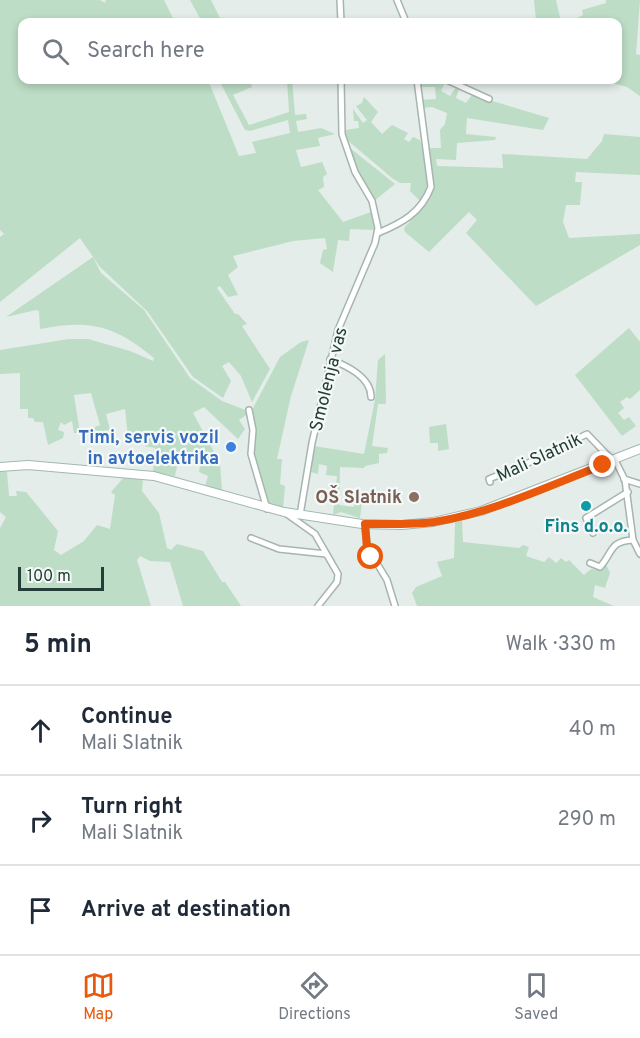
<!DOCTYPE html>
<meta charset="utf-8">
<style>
body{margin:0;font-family:Overpass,sans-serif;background:#f2f2f3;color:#1f2937}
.scale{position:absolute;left:18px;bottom:15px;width:86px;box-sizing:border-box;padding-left:6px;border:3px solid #243e37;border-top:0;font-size:16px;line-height:21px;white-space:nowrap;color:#243e37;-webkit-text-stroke:4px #f4f9f7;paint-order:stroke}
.stop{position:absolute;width:18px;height:18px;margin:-14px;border:4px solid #ea580c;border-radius:50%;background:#fff}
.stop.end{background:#ea580c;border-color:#fff;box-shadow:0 2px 6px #0008}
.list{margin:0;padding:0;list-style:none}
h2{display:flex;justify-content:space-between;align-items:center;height:78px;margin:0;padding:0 24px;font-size:26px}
h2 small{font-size:20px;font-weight:400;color:#747a83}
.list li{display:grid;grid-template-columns:39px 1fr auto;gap:18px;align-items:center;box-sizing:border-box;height:90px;padding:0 24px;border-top:2px solid #e0e1e3}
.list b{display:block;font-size:22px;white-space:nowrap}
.list p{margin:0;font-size:20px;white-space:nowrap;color:#747a83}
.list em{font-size:20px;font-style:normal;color:#747a83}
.icon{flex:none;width:33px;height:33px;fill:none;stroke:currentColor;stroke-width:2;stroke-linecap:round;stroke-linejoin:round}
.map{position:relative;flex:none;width:640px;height:606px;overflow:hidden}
.search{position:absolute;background:#fff;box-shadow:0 3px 9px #0003;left:18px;right:18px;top:18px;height:66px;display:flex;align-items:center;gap:15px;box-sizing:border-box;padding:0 21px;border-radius:12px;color:#747a83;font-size:22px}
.sheet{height:348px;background:#fff}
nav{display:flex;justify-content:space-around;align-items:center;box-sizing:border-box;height:84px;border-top:2px solid #e0e1e3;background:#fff;font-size:16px;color:#747a83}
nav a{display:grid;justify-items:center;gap:3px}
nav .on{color:#ea580c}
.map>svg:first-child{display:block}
</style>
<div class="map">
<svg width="640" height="606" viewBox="0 0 640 606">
<rect width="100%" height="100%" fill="#e4ede9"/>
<g fill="#bdddc6">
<polygon points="0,0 100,0 105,3 106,0 164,0 175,22 22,22 22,80 208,80 239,156 256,153 252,142 290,133 288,120 250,131 245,130 221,84 226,80 250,80 252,87 233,95 249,125 289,112 287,80 292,80 295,115 306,114 307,119 296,121 298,132 321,128 335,134 318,138 320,146 296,150 301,167 322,162 327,174 323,177 324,187 318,190 343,222 371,212 376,230 350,229 349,241 338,240 333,272 320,263 323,250 327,249 325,238 293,241 233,256 238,267 228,275 238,295 228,297 220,286 217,288 235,314 238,314 247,324 242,326 270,369 252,402 241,376 229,362 222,366 231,381 223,398 193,377 147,311 100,267 80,238 0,302 0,237 4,234 0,230"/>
<polygon points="190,0 211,0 222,22 202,22"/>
<polygon points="534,0 556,0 561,22 529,22 536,20"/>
<polygon points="606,0 640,0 636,54 640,55 640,96 627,87 600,80 618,80 618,22 569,22 583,15 582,10 606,3"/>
<path d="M 419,80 L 445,82 L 441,91 L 450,96 L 456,87 L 459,89 L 456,98 L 466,103 L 472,95 L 549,118 L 543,130 L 467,118 L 466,134 L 496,137 L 495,140 L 457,143 L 456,160 L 436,159 L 437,166 L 503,168 L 502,154 L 587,159 L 602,141 L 604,134 L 640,137 L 640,175 L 576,172 L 575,182 L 582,182 L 580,205 L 566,205 L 563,222 L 569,238 L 640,234 L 640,245 L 536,306 L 466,233 L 477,220 L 469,212 L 429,252 L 405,232 L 404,228 C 432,198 437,189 428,148 L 441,148 L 440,130 L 445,124 L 447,113 L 432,107 L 423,108 L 421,100 L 436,99 L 435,87 L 419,87 Z"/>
<path d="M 364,97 L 378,112 L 371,122 L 382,134 L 392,125 L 408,133 L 404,139 L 409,142 L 413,137 L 420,140 C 427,162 433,181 421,202 L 410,191 L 411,183 L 400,183 L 392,178 L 346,139 L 345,130 L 359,128 L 358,121 L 354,121 L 353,109 L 363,123 L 367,120 L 356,106 L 362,103 Z"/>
<polygon points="350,148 395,184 374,201 354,163"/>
<path d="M 93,257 L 101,273 L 144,310 L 190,378 L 222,401 L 248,411 L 249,413 L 239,420 L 245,429 L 238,439 L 204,407 L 193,413 L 220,463 L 222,491 L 205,486 L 208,476 L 199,472 L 200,466 L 188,458 L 187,463 L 178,461 L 175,476 L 153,472 L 155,448 L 145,446 L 141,435 L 128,437 L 125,409 L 106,414 L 110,430 L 95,432 L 95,427 L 100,425 L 91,393 L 74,395 L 80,433 L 74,433 L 72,421 L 64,425 L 61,422 L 58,430 L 64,432 L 63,438 L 48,445 L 43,422 L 35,422 L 33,418 L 28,418 L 28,409 L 20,409 L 20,373 L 0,374 L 0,350 L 69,339 L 88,339 L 130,351 L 153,361 L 154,358 C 115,326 91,319 40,329 L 39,311 L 36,310 L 6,317 Z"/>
<polygon points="629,328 640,342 640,390 630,399 627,397 620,402 624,408 618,413 624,420 629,417 636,426 622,436 575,375"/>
<polygon points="309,340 291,396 277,459 282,459 280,484 285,486 283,509 270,506 254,454 252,410 280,357 301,342"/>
<polygon points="385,354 386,404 378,404 372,446 388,448 387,453 379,454 379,463 365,466 364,468 340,467 339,505 354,507 354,502 362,502 360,518 341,512 333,515 337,476 326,475 327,466 319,464 318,474 311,472 314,446 364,454 375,400 378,360"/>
<polygon points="446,424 449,449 438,451 438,443 430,443 429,427"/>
<polygon points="0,471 7,472 9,496 17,496 16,491 26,492 58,531 54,550 61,555 84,541 97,525 110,529 115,495 111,492 125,476 143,478 142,491 159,513 167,548 171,550 177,544 203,551 222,582 225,582 241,606 183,606 170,562 150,561 140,556 137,560 151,606 0,606 0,528 6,517 0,512"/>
<polygon points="462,520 463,542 519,548 523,545 529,547 526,556 544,562 549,557 556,563 561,558 566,562 569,560 584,575 591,569 601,570 606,564 610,573 605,588 595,585 593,597 614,606 417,606 412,593 416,587 442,576 437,562 454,558 455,522"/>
</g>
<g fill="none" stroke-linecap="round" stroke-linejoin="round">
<g stroke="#a7b5b0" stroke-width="8">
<g id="minor">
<polyline points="340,0 341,22"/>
<polyline points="397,0 406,22"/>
<polyline points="447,80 489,99"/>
<path d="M 378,233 C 402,223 421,213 431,187 L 417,80"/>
<path d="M 330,359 C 347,366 371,377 371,397"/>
<polyline points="249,410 253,430 251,454 267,509"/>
<polyline points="615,460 625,480 633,540 640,554"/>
<polyline points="624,479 640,484"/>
<polyline points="490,482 489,479 528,463 587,434 613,461"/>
<polyline points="284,512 315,534 338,574 337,582 318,606"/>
<polyline points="300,515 312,443 338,330 375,243 378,228 372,201 355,172 342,134 341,80"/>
<polyline points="365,524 367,547 387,580 395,606"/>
<polyline points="593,533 586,518 628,492"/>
<polyline points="251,538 279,549 326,554"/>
<path d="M 590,563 L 600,567 C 613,553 609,541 633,540"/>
</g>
</g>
<g stroke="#a2b8b1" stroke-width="10">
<polyline id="secondary" points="0,467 28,465 154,476 284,512 362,524 402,525 433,522 481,511 640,449"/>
</g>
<use href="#minor" stroke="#fff" stroke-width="5"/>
<use href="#secondary" stroke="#fff" stroke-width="8"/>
</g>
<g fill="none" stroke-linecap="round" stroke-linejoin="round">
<path stroke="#ea580c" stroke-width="8" d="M 371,557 L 367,547 L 365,524 C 388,524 411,525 434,522 C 492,513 548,486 603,465"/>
</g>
<circle fill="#3f7fe0" stroke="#f4f9f7" stroke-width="2" cx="231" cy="447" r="6"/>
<circle fill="#8d6e63" stroke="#f4f9f7" stroke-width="2" cx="414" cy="497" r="6"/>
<circle fill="#0f9aa8" stroke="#f4f9f7" stroke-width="2" cx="586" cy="506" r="6"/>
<g text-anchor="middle" stroke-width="4.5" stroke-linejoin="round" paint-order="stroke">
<g font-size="18" fill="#243e37" stroke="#f4f9f7">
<text transform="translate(328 379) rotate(-76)" y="6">Smolenja vas</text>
<text transform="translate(539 457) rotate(-25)" y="6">Mali Slatnik</text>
</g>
<g font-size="18" font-weight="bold" fill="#366cbe" stroke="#f4f9f7" text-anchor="end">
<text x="219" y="443">Timi, servis vozil<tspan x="219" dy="21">in avtoelektrika</tspan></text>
</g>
<g font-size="18" font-weight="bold" fill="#785e54" stroke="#f4f9f7" text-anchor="end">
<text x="402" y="503">OŠ Slatnik</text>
</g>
<g font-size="18" font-weight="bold" fill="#0d838f" stroke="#f4f9f7">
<text x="586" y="532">Fins d.o.o.</text>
</g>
</g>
</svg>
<div class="scale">100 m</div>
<div class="stop" style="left:371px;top:557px"></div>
<div class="stop end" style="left:603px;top:465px"></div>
<div class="search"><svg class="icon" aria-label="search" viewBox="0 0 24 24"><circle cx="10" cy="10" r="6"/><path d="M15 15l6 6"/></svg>Search here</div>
</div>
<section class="sheet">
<h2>5 min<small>Walk · 330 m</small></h2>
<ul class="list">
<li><svg class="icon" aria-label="ahead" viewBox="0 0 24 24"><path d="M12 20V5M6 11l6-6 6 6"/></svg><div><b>Continue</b><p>Mali Slatnik</p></div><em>40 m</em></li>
<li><svg class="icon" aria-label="right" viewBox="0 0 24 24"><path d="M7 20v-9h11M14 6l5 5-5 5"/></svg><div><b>Turn right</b><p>Mali Slatnik</p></div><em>290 m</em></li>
<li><svg class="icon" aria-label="arrive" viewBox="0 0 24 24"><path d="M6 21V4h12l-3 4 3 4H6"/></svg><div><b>Arrive at destination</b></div></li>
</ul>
</section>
<nav>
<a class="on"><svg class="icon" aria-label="map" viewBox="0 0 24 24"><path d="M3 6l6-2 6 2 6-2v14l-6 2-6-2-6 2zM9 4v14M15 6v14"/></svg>Map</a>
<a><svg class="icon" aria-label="directions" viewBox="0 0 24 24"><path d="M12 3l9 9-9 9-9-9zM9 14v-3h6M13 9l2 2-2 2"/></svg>Directions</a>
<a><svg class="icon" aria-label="saved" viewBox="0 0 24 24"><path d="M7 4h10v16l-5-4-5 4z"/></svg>Saved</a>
</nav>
